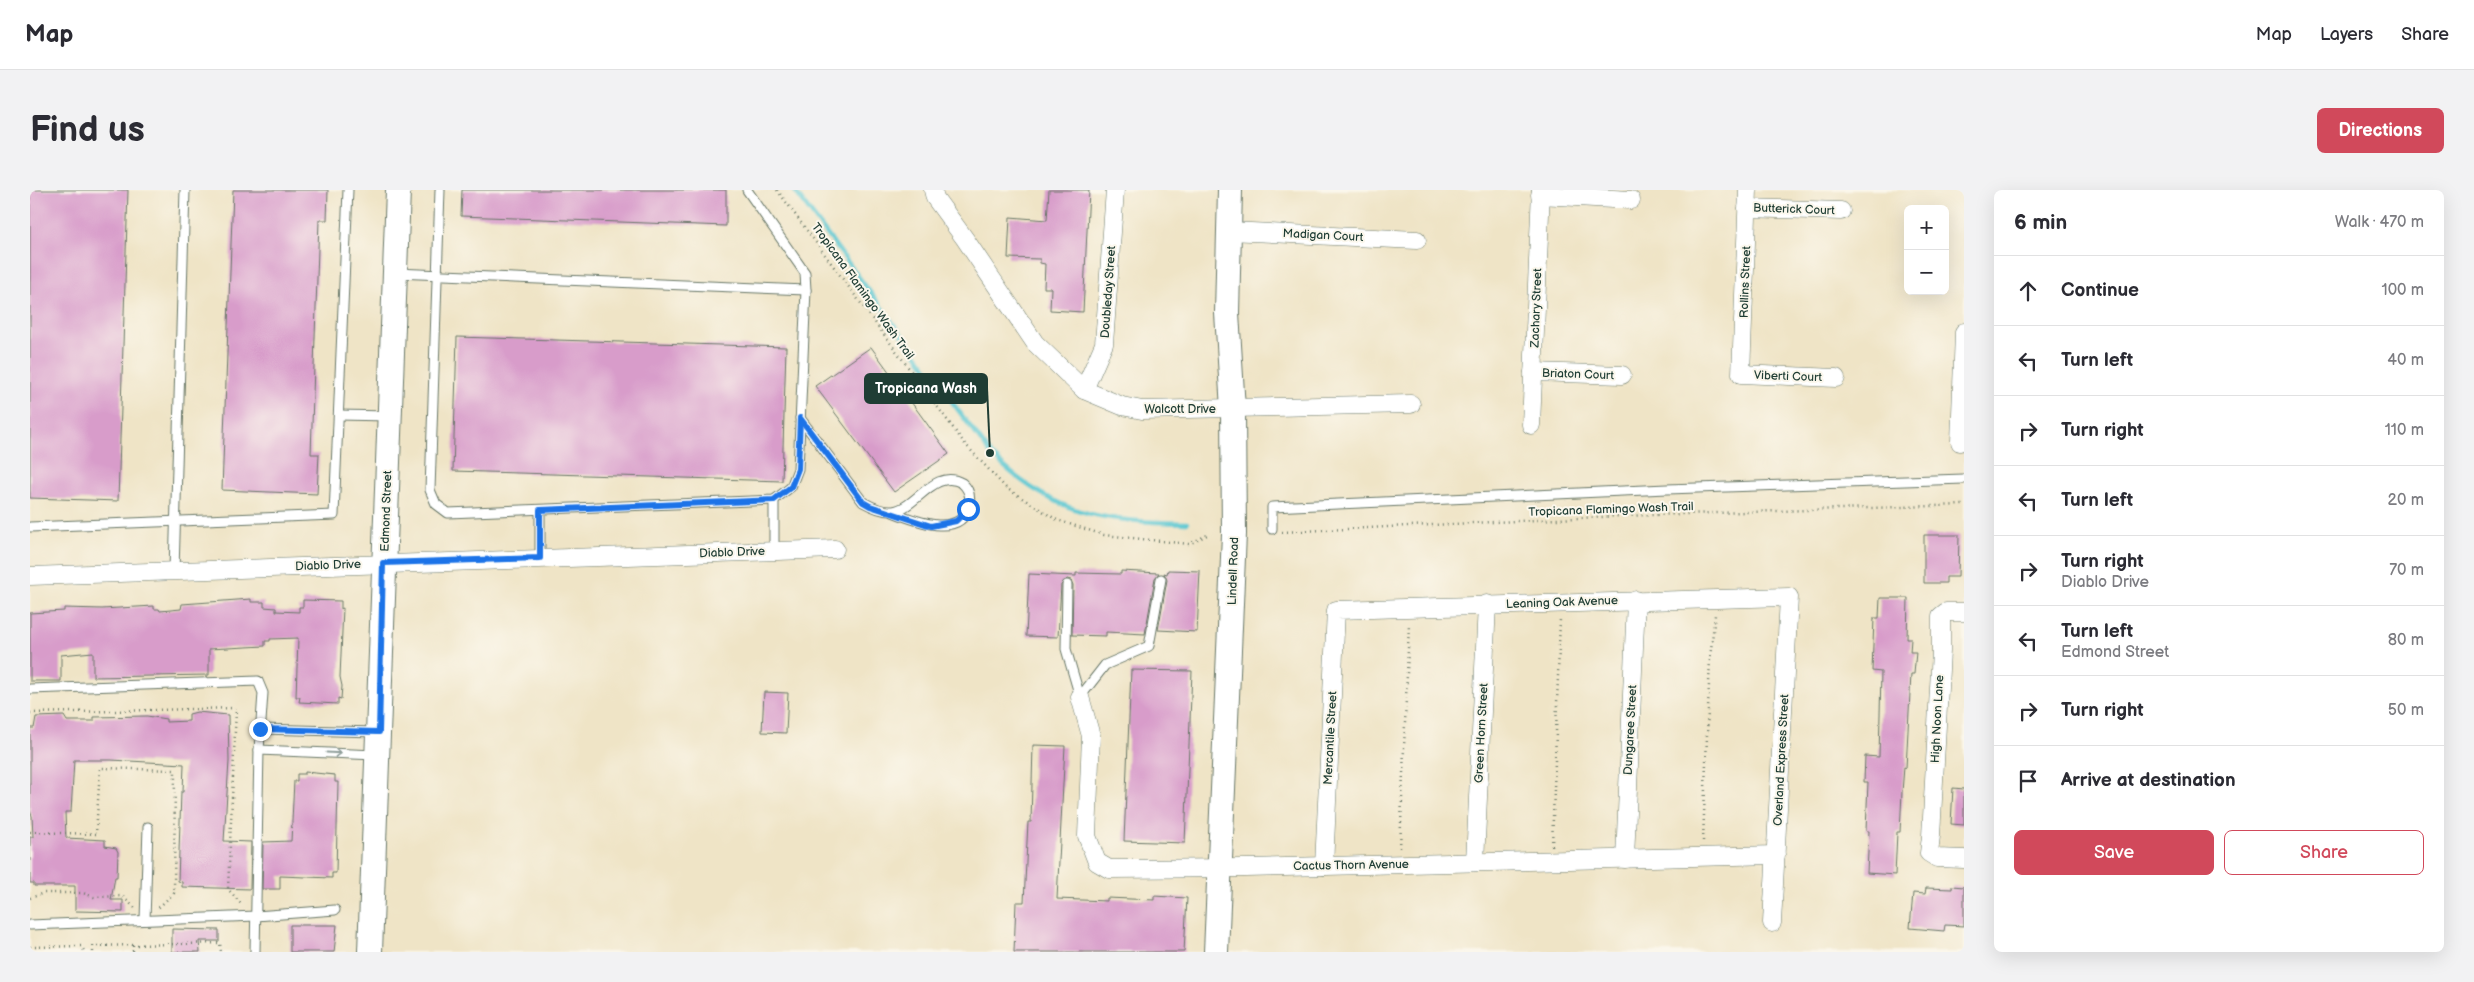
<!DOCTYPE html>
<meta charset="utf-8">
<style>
body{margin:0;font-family:"Balsamiq Sans",sans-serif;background:#f2f2f3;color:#2b2b33}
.controls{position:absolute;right:15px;top:15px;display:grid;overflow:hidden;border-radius:8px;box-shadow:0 5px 20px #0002}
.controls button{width:45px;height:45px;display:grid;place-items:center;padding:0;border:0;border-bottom:1px solid #e1e1e2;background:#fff;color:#2b2b33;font:25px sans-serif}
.stop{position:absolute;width:15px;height:15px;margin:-11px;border:4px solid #1a73e8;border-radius:50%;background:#fff}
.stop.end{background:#1a73e8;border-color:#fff;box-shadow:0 1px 5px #0008}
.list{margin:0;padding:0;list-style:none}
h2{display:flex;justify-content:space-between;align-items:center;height:65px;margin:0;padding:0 20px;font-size:21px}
h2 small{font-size:16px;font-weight:400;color:#7c7c81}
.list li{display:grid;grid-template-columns:32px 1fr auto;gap:15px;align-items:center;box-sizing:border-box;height:70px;padding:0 20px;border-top:1px solid #e1e1e2}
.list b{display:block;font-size:19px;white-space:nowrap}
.list p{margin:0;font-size:16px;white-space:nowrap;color:#7c7c81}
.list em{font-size:16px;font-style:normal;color:#7c7c81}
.actions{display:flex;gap:10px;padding:15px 20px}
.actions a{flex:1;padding:11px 0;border:1px solid #d1495b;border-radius:8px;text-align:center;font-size:18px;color:#d1495b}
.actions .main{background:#d1495b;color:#fff}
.icon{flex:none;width:28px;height:28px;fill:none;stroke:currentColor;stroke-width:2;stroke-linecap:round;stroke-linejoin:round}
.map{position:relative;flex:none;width:1934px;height:762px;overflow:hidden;border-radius:8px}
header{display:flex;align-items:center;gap:30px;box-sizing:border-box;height:70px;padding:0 25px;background:#fff;border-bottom:1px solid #e1e1e2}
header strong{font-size:24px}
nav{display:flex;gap:28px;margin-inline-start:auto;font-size:18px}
.intro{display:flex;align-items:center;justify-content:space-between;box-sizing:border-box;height:120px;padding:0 30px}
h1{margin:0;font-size:35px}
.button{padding:12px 22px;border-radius:8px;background:#d1495b;color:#fff;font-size:18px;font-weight:700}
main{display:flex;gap:30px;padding:0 30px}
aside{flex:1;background:#fff;border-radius:8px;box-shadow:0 5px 20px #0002}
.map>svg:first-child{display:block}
</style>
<header>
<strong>Map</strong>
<nav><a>Map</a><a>Layers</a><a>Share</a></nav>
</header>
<div class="intro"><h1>Find us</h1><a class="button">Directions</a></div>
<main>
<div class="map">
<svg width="1934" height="762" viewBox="0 0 1934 762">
<rect width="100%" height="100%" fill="#fbf7ec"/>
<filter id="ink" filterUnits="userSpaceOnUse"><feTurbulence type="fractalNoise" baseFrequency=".02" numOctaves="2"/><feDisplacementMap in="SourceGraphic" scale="10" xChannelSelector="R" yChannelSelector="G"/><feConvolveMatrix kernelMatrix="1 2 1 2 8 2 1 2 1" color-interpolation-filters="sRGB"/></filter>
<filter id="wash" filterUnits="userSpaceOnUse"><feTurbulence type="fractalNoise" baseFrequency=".0096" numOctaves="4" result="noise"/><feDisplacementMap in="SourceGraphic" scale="20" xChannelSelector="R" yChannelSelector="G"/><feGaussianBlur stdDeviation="1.12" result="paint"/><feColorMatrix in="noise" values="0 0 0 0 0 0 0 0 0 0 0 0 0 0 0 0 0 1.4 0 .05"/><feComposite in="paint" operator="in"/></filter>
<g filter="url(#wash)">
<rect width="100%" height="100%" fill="#efe4c6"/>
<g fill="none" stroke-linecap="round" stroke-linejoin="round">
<path stroke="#59c6d0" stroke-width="4.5" d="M 764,0 L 960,263 C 1021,325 1073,332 1157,333"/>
</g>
<g id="blocks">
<g fill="#d89cca">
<polygon points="0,0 98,0 88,311 0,308"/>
<polygon points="203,0 298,0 297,30 289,30 281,264 289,264 287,304 192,300"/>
<polygon points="432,0 696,0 696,36 431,26"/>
<polygon points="1019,0 1059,0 1053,122 1020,120 1021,98 1014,98 1015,74 1010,73 1010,69 978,68 980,27 1017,30"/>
<polygon points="427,147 756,157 752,291 423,281"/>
<polygon points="841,157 919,264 864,302 785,196"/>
<polygon points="1894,345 1929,345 1928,387 1916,387 1916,393 1894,393"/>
<polygon points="1138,380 1170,381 1167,442 1128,440 1137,390 1134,383 1137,384"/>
<polygon points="1091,381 1129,383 1125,388 1115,444 1076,442 1076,446 1042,445 1043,395 1041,390 1037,389 1031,395 1028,447 996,446 999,384 1046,386 1046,383 1091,384"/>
<polygon points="1850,408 1878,408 1877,449 1881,449 1880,462 1886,462 1884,484 1881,484 1876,578 1874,577 1872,602 1870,642 1867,642 1865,685 1837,683 1839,641 1836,641 1838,592 1834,592 1835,566 1849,567 1851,482 1842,481 1844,428 1849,428"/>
<polygon points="221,409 221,412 234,412 234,417 246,418 246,421 269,422 269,417 273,417 273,410 311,411 311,419 313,418 310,487 312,496 311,509 308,508 308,514 269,512 270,507 266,507 268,448 240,449 240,451 235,451 235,456 179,459 179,485 63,487 63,462 31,465 31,491 0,491 0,423 34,421 34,418 72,419 124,416 124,419 129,419 130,421 151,419 152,414"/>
<polygon points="1101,480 1162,481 1155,653 1094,651"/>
<polygon points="734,502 758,503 756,543 732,542"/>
<polygon points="167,522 198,525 199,571 194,651 221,652 220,699 152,697 152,692 148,691 151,602 153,602 154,574 81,570 44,570 41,622 35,622 36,648 75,650 75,656 86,658 88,662 87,687 85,687 81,710 93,710 93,722 45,721 45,696 4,696 4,693 0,693 0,647 3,647 2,626 0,621 0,538 4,538 6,527 34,526 37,531 64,531 64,527 117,526 136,529 136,532 159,531 159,524"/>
<polygon points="1003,555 1035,556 1027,709 1077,711 1077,708 1124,710 1124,706 1157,708 1154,762 984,762 986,712 994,712 998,632 1001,632"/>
<polygon points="275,582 305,585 305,592 308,592 306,683 302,683 302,688 250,686 250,699 232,699 233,652 261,651 264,591 267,591 267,584 275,584"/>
<polygon points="1923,598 1934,599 1934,635 1921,634"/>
<polygon points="1922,696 1934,697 1934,736 1915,735 1914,741 1880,738 1883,703 1895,704 1896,698 1922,699"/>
<polygon points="260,735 307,735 304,762 260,762"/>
<polygon points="142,739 189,740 189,751 169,751 170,762 142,762"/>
</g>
</g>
</g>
<g filter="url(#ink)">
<use href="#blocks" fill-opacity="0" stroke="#687767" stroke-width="1"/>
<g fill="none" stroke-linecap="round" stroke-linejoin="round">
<g stroke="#687767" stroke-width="11">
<g id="lane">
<polyline points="410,0 400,300 406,314 418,323 744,310 761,297 768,279 776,100"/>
<polyline points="365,83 776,100 775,83 717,0"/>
<polyline points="309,225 358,226"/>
<path d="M 770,228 L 833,312 C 842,317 853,322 863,321 C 885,319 905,277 932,293 C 939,299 941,306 939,315 C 931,351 880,329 860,321"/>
<polyline points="510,320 510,368"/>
<polyline points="0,337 304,325 318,0"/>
<polyline points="1242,339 1242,317 1637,299 1934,289"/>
<polyline points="744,361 744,310"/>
<polyline points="144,381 155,0"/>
<polyline points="1037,395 1036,459 1050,507"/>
<polyline points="0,499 228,491 233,503 229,560 225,762"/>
<polyline points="1050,507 1075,475 1119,456 1131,389"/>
<polyline points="230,539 346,542"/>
<polyline points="229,560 346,565"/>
<polyline points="115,730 118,637"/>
<polyline points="0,735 226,726 305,720"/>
</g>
</g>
<g stroke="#687767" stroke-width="19">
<g id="street">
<polyline points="903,0 905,8 935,49 1005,153 1054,200 1092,216 1112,220 1381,214"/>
<polyline points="1718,0 1711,184 1806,188"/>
<polyline points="1510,5 1601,10"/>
<polyline points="1717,18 1811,21"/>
<polyline points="1199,41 1387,50"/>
<polyline points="1503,182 1592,185"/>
<polyline points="1054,200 1074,154 1085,0"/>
<polyline points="1501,235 1511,0"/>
<polyline points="1930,252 1934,142"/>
<polyline points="0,386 805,359"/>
<polyline points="1934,422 1916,422 1911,426 1911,461 1901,646 1899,663 1907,668 1934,669"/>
<polyline points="1050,507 1061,546 1057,646 1067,672 1079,679 1216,678 1746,665"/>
<polyline points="1595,669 1606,410"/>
<polyline points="1445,672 1457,414"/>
<polyline points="1294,676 1306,420 1759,407 1742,733"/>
</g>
</g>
<g stroke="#687767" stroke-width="26">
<g id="secondary">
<polyline points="340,762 368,0"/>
<polyline points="1186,762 1204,344 1203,219 1197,123 1200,0"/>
</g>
</g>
<g stroke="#687767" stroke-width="2.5" stroke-dasharray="1 4" stroke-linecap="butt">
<polyline points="747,0 935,254 976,298 1027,330 1074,345 1159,354 1179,344"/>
<polyline points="1252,342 1592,326 1934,315"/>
<polyline points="0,523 206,518 198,699 212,715"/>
<polyline points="0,642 66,644 70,578 145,580 144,703 128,718"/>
<polyline points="1673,651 1680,468 1685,425"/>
<polyline points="1522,656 1530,429"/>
<polyline points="1370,658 1379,434"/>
<polyline points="0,708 14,703 53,703 64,707 92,706 105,718"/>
<polyline points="103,755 103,762"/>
<polyline points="0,757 51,756 55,762"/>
<polyline points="63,762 63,756 190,753 191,762"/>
</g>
<use href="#lane" stroke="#fff" stroke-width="9"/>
<use href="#street" stroke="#fff" stroke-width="18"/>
<use href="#secondary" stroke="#fff" stroke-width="24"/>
</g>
<defs><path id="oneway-shaft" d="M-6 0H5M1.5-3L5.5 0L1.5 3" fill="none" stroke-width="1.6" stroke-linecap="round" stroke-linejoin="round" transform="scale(1.25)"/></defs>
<use stroke="#8f9e9a" href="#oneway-shaft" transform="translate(304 563) rotate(3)"/>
</g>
<g fill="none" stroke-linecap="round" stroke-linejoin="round" filter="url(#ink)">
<polyline stroke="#1a73e8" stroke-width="6" points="230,539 349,542 353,373 510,368 510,320 744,310 761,297 768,279 770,228 833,312 840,316 901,336 926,331 938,319"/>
</g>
<g text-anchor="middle" stroke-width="4" stroke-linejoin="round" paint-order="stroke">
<g font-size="12" fill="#1f3d34" stroke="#fbf7ec">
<text transform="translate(1764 19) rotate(2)" y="4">Butterick Court</text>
<text transform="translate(1293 45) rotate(3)" y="4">Madigan Court</text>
<text transform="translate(1715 92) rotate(-88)" y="4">Rollins Street</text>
<text transform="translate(833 101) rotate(54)" y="4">Tropicana Flamingo Wash Trail</text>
<text transform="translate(1078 102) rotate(-86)" y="4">Doubleday Street</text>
<text transform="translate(1506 118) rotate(-88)" y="4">Zachary Street</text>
<text transform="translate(1548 184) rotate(2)" y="4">Briaton Court</text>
<text transform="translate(1758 186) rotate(2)" y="4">Viberti Court</text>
<text x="1150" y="223">Walcott Drive</text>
<text transform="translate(1581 319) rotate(-2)" y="4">Tropicana Flamingo Wash Trail</text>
<text transform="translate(356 321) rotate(-88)" y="4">Edmond Street</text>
<text transform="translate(702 362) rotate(-2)" y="4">Diablo Drive</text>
<text transform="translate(298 375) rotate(-2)" y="4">Diablo Drive</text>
<text transform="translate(1203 381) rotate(-88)" y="4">Lindell Road</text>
<text transform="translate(1532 412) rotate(-2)" y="4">Leaning Oak Avenue</text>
<text transform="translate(1907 529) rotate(-87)" y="4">High Noon Lane</text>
<text transform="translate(1600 540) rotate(-87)" y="4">Dungaree Street</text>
<text transform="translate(1451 543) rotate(-87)" y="4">Green Horn Street</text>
<text transform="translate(1300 548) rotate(-87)" y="4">Mercantile Street</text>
<text transform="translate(1751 570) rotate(-87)" y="4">Overland Express Street</text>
<text transform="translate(1321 675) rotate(-1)" y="4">Cactus Thorn Avenue</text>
</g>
</g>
<path fill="none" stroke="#1f3d34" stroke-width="2" d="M960 263L957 198"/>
<circle fill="#1f3d34" stroke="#fbf7ec" stroke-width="2" cx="960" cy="263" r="5"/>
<rect fill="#1f3d34" stroke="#1f3d34" stroke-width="2" x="835" y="184" width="122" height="29" rx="5"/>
<g font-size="14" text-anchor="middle" font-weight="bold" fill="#fff">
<text x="896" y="203">Tropicana Wash</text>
</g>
</svg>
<div class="controls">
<button>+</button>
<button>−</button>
</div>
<div class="stop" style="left:938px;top:319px"></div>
<div class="stop end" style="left:230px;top:539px"></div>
</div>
<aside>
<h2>6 min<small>Walk · 470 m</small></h2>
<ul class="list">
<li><svg class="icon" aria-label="ahead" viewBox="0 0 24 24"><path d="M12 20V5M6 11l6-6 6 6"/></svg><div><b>Continue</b></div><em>100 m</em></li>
<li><svg class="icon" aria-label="left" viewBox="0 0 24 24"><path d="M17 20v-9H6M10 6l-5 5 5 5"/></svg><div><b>Turn left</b></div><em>40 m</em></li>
<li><svg class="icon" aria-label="right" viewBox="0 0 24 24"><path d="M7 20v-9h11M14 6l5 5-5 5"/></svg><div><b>Turn right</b></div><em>110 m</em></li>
<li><svg class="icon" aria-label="left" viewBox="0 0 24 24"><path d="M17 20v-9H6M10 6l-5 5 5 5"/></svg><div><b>Turn left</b></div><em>20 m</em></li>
<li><svg class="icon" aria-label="right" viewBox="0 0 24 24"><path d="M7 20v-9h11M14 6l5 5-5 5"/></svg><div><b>Turn right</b><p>Diablo Drive</p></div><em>70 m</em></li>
<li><svg class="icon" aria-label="left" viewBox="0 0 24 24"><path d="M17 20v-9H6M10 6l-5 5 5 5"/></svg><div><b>Turn left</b><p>Edmond Street</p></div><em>80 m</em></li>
<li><svg class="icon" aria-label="right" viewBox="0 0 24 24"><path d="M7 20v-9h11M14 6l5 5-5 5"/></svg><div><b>Turn right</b></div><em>50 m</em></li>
<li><svg class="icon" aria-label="arrive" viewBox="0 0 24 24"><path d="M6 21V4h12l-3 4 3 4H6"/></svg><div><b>Arrive at destination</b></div></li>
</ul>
<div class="actions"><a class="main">Save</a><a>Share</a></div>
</aside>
</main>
